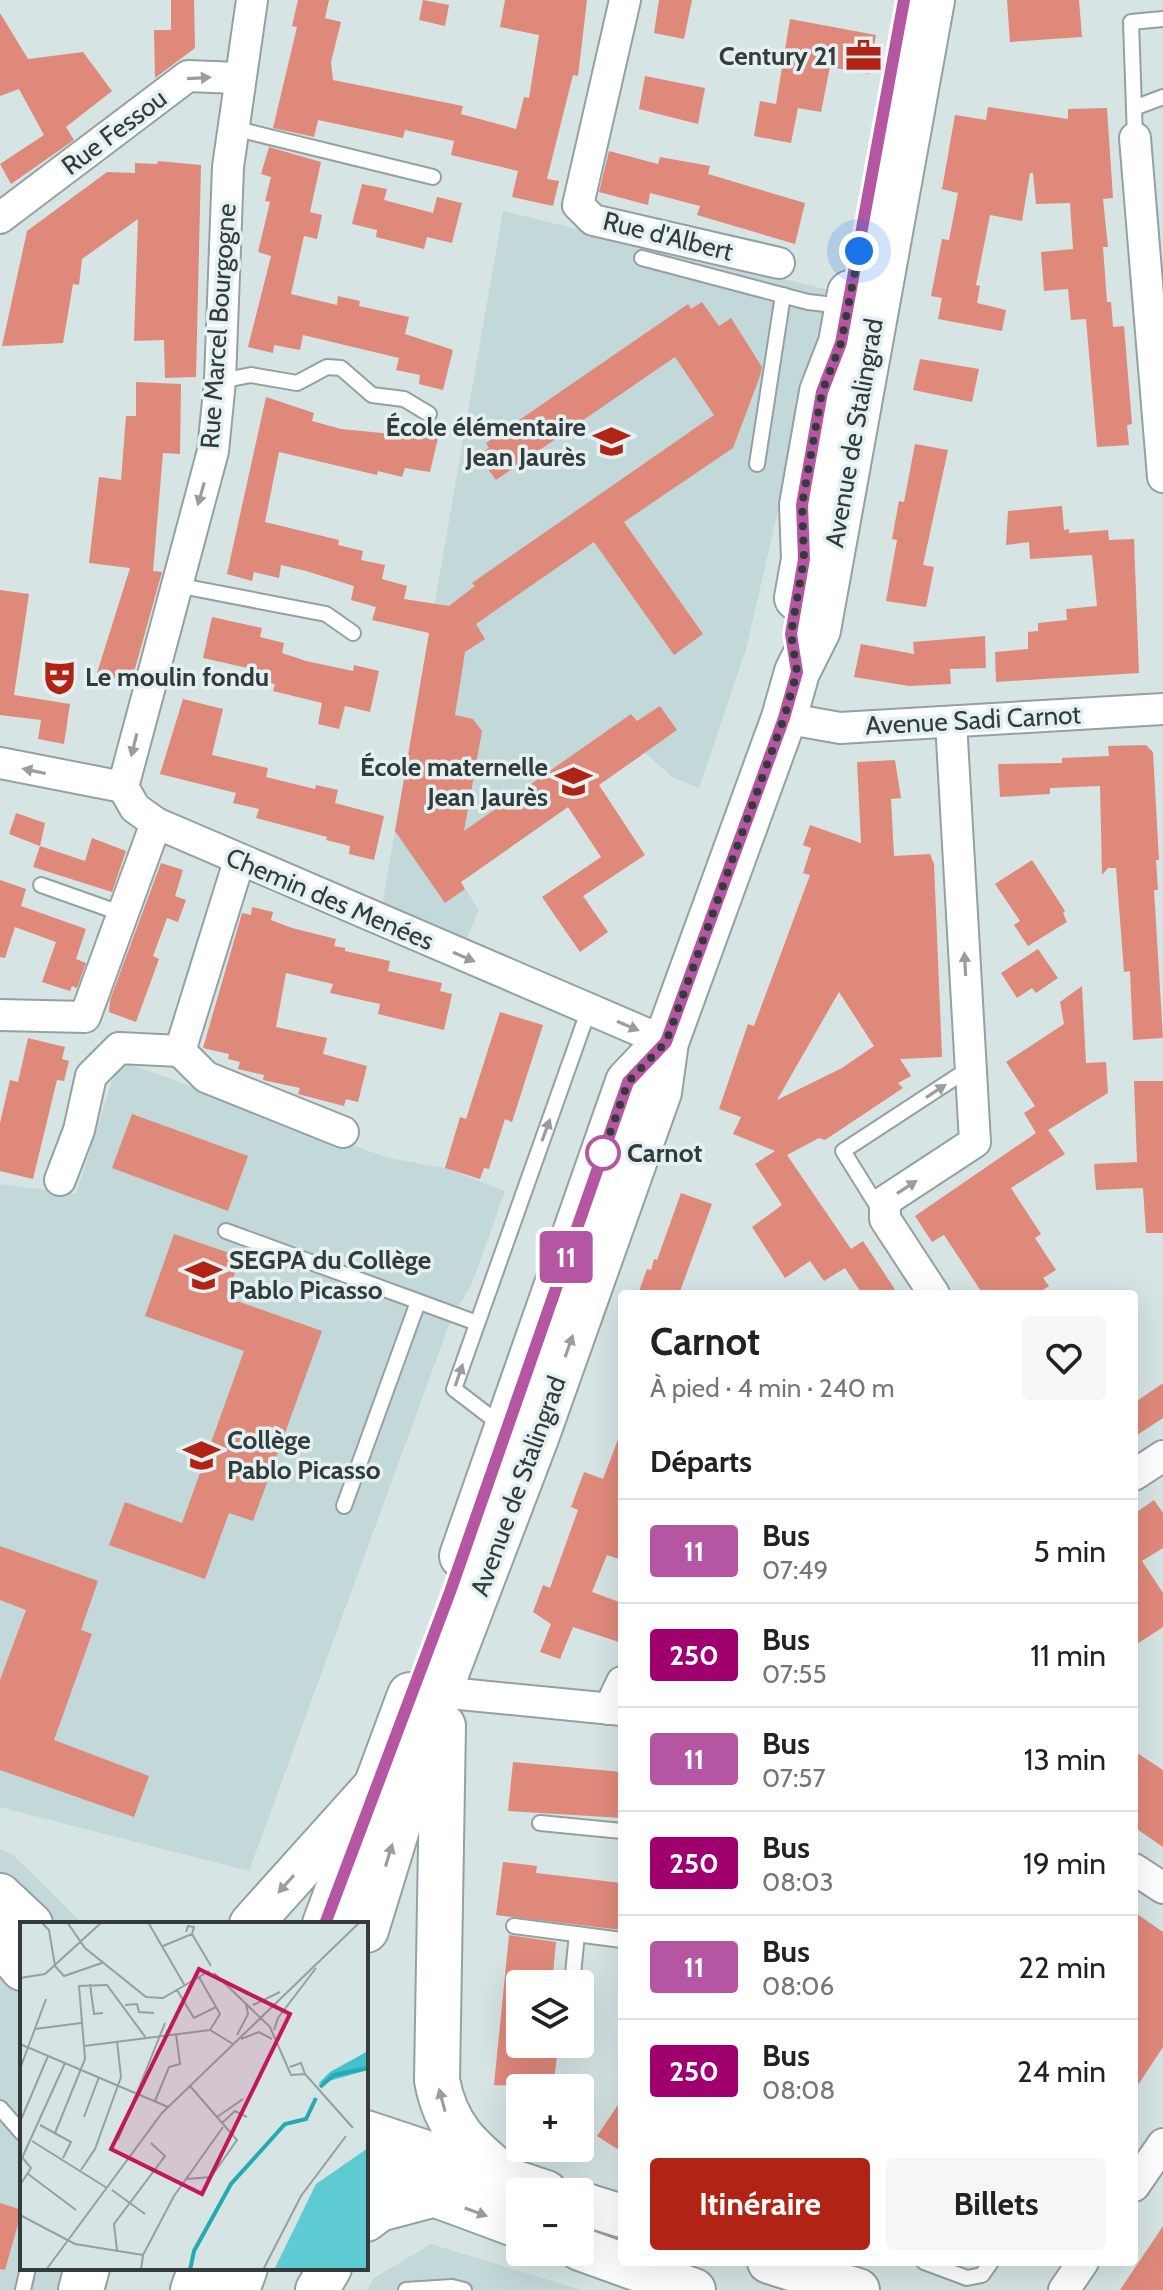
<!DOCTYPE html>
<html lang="fr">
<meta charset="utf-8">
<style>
:root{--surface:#fff;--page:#f6f6f6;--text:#222;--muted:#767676;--line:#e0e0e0;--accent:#b12314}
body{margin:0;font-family:Cabin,sans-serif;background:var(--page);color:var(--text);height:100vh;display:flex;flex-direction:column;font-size:30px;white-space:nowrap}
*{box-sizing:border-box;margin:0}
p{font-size:26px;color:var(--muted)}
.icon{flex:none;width:44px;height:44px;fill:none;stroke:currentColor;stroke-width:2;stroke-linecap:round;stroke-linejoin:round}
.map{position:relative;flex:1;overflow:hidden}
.panel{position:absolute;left:618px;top:1290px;width:520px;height:976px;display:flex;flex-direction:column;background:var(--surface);border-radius:8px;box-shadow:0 8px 32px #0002}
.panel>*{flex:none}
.badge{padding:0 16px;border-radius:6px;font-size:28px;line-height:52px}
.fabs{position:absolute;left:506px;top:1970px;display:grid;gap:16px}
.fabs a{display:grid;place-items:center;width:88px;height:88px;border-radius:8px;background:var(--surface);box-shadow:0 8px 32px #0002;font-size:40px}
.you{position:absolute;width:40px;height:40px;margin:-20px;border:6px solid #fff;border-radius:50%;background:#1a73e8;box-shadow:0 0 0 12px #1a73e833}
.map>.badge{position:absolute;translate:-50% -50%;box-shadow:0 0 0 4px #fff}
h2{padding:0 32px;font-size:30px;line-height:72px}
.round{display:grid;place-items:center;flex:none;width:84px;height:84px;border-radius:8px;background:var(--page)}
.overview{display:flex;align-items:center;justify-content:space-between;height:136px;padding:0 32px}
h1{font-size:38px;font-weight:800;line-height:60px}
.primary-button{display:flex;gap:16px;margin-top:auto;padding:16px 32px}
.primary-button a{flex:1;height:92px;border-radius:8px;background:var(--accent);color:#fff;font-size:32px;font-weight:800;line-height:92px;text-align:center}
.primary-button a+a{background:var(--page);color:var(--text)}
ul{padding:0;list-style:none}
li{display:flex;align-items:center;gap:24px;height:104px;padding:0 32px;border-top:2px solid var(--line)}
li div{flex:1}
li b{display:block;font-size:30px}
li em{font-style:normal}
li .badge{min-width:88px;font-weight:700;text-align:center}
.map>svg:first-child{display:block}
.built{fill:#c2d8d9}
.building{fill:#df897b;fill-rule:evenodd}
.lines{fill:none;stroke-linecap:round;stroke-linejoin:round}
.lane-casing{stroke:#94a1a2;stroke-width:18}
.street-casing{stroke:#94a1a2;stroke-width:34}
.secondary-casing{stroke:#94a1a2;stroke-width:46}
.primary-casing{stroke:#94a1a2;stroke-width:48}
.lane{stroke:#fff;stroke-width:14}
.street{stroke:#fff;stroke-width:30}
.secondary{stroke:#fff;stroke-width:42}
.primary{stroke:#fff;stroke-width:44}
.oneway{fill:#9a9c9d}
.line-casing{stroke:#fff;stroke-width:18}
.line{stroke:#b456a1;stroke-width:12}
.walk{stroke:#353a3b;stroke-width:8;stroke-dasharray:0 14.4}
.stop-dot{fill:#fff;stroke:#b456a1;stroke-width:4}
.labels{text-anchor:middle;stroke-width:7;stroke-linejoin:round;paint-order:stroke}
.poi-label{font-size:26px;font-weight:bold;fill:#353a3b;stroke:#e3f1f2;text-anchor:end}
.street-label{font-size:26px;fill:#353a3b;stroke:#e3f1f2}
.stop-label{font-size:26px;font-weight:bold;fill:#353a3b;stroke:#e3f1f2;text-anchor:start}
.inset-river{fill:none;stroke:#24abb2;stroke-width:4}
.inset-road{fill:none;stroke:#96a0a0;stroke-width:2}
.view{fill:#c2185b;fill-opacity:0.15;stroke:#c2185b;stroke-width:4}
.inset-edge{fill:none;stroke:#353a3b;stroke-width:4}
</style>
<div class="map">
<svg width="1163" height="2290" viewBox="0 0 1163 2290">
<rect width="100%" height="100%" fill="#d6e4e4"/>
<g class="built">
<path d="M503,211L829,290L746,649L699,788L672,777L645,753L461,882L479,910L466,940L382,906Z"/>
<path d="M124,1062L388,1158L445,1168L505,1191L471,1286L453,1314L249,1871L0,1807V1184L76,1194L112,1081Z"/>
<path d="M0,1849L13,1855L83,1924H22V2268H65L61,2290H0Z"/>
<path d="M431,2244L581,2290H367L374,2278Z"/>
</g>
<g class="building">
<path d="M171,0H194L195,48L155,78L154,30H171Z"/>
<path d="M298,0H329L325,18L341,22L331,62L333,80L463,106L461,114L516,129L524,97L529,98L539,35L500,27L505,0H587L578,76L573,75L547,179L559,181L553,206L512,197L518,171L451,155L454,141L405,130L403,138L318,120L314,137L273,128L297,27L292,26Z"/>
<path d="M423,0L449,5L445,26L419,20Z"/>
<path d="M659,0H692L684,39L654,33Z"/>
<path d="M1007,0H1079L1082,37L1010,42Z"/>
<path d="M0,13L28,59L83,52L112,91L66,127L74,140L11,184L0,164L44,135L19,89L0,96Z"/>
<path d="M790,19L876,35L869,74L830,67L821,112L798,108L791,143L754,136L760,101L776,104Z"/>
<path d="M645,76L705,88L698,124L639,109Z"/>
<path d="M988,107L1068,119V109L1107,108L1113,198L1103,199L1108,247H1103L1107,302H1111L1113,327L1124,326L1132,424L1127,425L1129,445L1097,447L1086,319L1071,320L1068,289L1044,291L1041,252L1073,249L1070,203L1036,204L1033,173H1030L1022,221L990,215L976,285L980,286L977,303L1006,310L1002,331L938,319L942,298L931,296L942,239L949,240L958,193L942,189L955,115L986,120Z"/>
<path d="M269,147L321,162L310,212L322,215L317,239L304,236L291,294L337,305L338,296L360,301L359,306L409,317L405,334L453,350L443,390L419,384L420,375L396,370L399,358L303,335L300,350L274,345L273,353L248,347L271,256L258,252L270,202L265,201L271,177L261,174Z"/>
<path d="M609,151L658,164L660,157L710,166L708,174L805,203L795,244L697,215L700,206L650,193L648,205L599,192Z"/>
<path d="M158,161L201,165L196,377L165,378L164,340L134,341L138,219L82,259L79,285L73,284L63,343L2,346L27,231L107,172L135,173V163L157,164Z"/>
<path d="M362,184L387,189L384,200L433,213L437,197L462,203L452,243L427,237L424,249L376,237L377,230L352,224Z"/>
<path d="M702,302L719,326L731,318L762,367L760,376L733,448L624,522L703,634L674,655L594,542L476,624L485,639L465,652L455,715L473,719L482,731L464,831L631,714L637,721L660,706L677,730L599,785L645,855L583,896L608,932L580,952L542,897L601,857L568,807L461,882L465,889L445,903L395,831L429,633L372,620L376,607L351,600L354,586L306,571L281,565L279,578L254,572L252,581L227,574L266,397L314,413L312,421L341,429L413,436L414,428L439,434L430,472L405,468L402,477L378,471L377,475L279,452L265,522L339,540L338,545L363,551L361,560L385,565L382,579L407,586L404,599L449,606L475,586L472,583L714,415L675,357L496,480L478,455L489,448L486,443L688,304L691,309Z"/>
<path d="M920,359L979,369L972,402L913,390Z"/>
<path d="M136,382L181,384L180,454L163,453L153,571L162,572L131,683L97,673L130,568L89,563L99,477L121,480L126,416H136Z"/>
<path d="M915,444L948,450L923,565L934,567L926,607L886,601L897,540L892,539L899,501L904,502Z"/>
<path d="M1062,506L1064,530L1069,529V533L1108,530L1109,540L1134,539L1139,673L996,682L995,652L1028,649V632L1038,631V623L1067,620L1066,609L1097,606L1092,555L1030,559L1029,542L1006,545L1008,511Z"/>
<path d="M0,590L29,594L14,695L70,704L64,744L38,739L41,720L0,715Z"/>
<path d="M212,617L262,628L260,637L284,643L282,653L306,661L353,671L354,665L379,671L370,712L345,706L339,729L318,724L322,703L273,691L275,684L250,678L252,669L203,658Z"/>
<path d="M985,636L986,668L950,669L951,684L909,686L854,677L861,644L914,654L913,642Z"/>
<path d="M183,699L223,709L212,755L268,768L266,777L315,789L316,785L338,790L335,803L384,816L374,860L349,854L350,846L326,840L327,837L256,818L259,809L233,803L236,793L160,774Z"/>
<path d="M1146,745L1153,752L1159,860H1156L1158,890H1154L1163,1038L1133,1040L1130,971L1124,972L1116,868H1108L1102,875L1100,786L1050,788V794L1000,797L998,764L1062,763V758L1109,756L1108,746Z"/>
<path d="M895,760L901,798L891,799L894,856L930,854L934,864L942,1057L900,1059L911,1076L898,1083L903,1088L825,1140L819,1138L787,1155L851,1249L863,1241L898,1294H862L845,1268L824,1281L810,1261L785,1278L752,1227L782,1205L755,1164L775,1151L733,1134L741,1117L719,1109L748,1024L754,1026L810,875L803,873L811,848L803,845L810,825L861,843L857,762ZM839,992L874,1046L842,1068L777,1100Z"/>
<path d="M16,813L45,823L40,846L9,834Z"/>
<path d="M92,838L126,851L112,892L33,867L40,846L85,861Z"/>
<path d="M1032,860L1065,911L1063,913L1067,922L1028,946L1014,925L1020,921L995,884Z"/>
<path d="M161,863L183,870L175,896L186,900L178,922L167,918L153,956L159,959L136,1022L109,1012L110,1000Z"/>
<path d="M0,880L26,889L21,906L86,929L76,959L86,963L77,988L72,986L70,991L42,982L56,942L15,927L5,958L0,957Z"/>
<path d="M252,907L273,912L271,920L292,928L336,939L334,946L345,948V951L390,961L388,971L442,983L440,991L452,994L444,1030L378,1014L380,1004L330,993L333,984L286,973L276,1027L327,1038L323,1054L367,1066L358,1102L346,1099L344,1106L298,1094L300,1088L263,1080L264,1075L238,1069L240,1062L228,1059L229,1054L203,1048L242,913L251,915Z"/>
<path d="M1038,949L1058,978L1036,993L1032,988L1017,998L1001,973Z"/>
<path d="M1082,986L1086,1063L1106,1062L1108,1093L1048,1130L1065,1154L1011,1188L1041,1234L1035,1238L1056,1270L1043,1278L1049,1286L1037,1294H983L944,1235L932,1242L915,1216L1036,1133L1024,1113L1035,1106L1006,1062L1064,1024L1060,1002Z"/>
<path d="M500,1012L543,1025L512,1122L505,1119L489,1169L484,1168L480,1179L445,1168L460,1117L466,1119Z"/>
<path d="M28,1038L65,1047L62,1059L69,1061L64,1081L57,1080L33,1179L0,1171V1123L10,1080L18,1082Z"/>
<path d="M1134,1081H1163V1233H1146L1143,1188L1096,1190L1094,1164L1137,1162Z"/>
<path d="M132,1114L248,1156L228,1211L112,1168Z"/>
<path d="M681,1193L712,1204L679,1294H638L647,1269L651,1270L654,1259L657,1260Z"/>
<path d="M174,1234L241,1257L226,1297L322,1331L253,1521L229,1513L205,1579L109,1545L125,1502L182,1523L244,1351L145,1316Z"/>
<path d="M1163,1383V1418L1134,1437V1403Z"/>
<path d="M620,1434L622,1560L607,1555L592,1592L622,1603V1643L573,1627L560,1659L540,1652L551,1624L533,1612L543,1585L550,1588L578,1510L571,1507L584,1472L603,1479Z"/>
<path d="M1154,1500L1163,1513V1548L1142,1561L1163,1593V1627L1134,1646V1514Z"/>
<path d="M0,1546L98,1581L81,1630L92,1634L54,1740L149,1776L134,1817L0,1770V1680L26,1610L0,1600Z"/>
<path d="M1134,1751L1163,1770V1847L1134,1827Z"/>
<path d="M513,1762L622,1772V1818L508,1811Z"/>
<path d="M503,1862L537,1866L536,1873L622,1883V1930L496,1915Z"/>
<path d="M1134,1912L1163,1932V2047L1134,2091Z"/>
<path d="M509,1935L556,1942L552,1984H520V2044H542L541,2055L557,2056L553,2088L494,2085Z"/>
<path d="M622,2099V2152L597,2136Z"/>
<path d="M0,2203L22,2210L5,2270L0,2269Z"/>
<path d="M1163,2226V2290H1120Z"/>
</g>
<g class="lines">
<defs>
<g id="lane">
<path d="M1134,108L1163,97"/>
<path d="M233,128L433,177"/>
<path d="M1135,138L1131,22L1163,19"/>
<path d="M642,258L808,302L843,306"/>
<path d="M220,381L251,375L297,383L327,367L341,368L372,395L404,399L429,414"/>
<path d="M757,464L783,295"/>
<path d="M176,585L326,614L353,633"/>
<path d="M41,885L123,914"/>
<path d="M881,1212L843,1151L970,1068"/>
<path d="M226,1231L477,1323"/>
<path d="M501,1425L454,1389L589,1009"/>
<path d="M344,1506L418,1302"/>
<path d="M540,1823L622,1831"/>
<path d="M514,1926L622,1940"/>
<path d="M572,1984L577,1934"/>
<path d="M0,2108L22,2133"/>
<path d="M924,2262L967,2278L982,2275L991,2262"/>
<path d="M23,2290L28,2268"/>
<path d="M406,2290L452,2287L464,2290"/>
</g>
<g id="street">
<path d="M625,0L578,205L593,220L779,263"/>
<path d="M1135,138L1163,477"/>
<path d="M0,218L188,76L238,78"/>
<path d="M784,718L840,728L1163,709"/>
<path d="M0,763L123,787"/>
<path d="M123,787L213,451L220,381L228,167L252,0"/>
<path d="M123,787L135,808L156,823L666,1042"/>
<path d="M0,1015L85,1017L156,823"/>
<path d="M180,1051L206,1077L343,1132"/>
<path d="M60,1180L79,1130L91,1076L119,1048L180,1051L239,861"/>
<path d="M934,1294L885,1219V1201L975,1142L951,722"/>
<path d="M1134,1475L1163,1456"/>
<path d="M439,1692L622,1710"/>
<path d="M609,1709L622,1682"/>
<path d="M1134,1869L1163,1888"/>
<path d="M1134,2186L1163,2144"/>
<path d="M1064,2290L1083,2262"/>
</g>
<g id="secondary">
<path d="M0,1895L31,1924"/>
<path d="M251,1924L375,1786"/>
<path d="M0,1942L22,1969"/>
<path d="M366,2132L546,2192"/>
<path d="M366,2170L520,2227"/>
<path d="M580,2203L622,2216"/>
<path d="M366,2220L379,2210L432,2196"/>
<path d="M580,2249L694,2290"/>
<path d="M769,2262L858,2290"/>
<path d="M317,2290L330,2268"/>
</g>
<g id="primary">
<path d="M797,598L804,559L802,505L822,392L841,343L850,293"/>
<path d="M462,1556L628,1082L666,1042"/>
<path d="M443,1726L437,2080C446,2130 471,2149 508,2180"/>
<path d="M325,1924L410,1695"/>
<path d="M366,1930L439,1692L536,1438L659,1092L666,1042L784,718L797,672L818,630L932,0"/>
<path d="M81,2290L87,2268"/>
<path d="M193,2290L201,2268"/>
<path d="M237,2290L245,2268"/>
</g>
</defs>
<use href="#lane" class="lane-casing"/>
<use href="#street" class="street-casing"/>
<use href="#secondary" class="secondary-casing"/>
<use href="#primary" class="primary-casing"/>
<use href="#lane" class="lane"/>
<use href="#street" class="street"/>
<use href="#secondary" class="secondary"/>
<use href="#primary" class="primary"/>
</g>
<defs><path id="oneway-solid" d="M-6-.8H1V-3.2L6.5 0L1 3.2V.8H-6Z" transform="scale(2)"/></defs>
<g class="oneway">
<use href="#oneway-solid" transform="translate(199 78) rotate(-3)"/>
<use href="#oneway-solid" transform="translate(201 494) rotate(106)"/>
<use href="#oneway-solid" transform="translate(134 745) rotate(104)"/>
<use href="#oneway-solid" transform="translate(34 771) rotate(-168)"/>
<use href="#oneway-solid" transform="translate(464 957) rotate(23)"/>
<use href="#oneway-solid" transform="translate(965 964) rotate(-93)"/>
<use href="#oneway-solid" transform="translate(628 1026) rotate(23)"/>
<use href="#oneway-solid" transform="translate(936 1091) rotate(-33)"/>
<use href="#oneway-solid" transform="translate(546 1130) rotate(-70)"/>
<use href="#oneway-solid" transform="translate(907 1187) rotate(-33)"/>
<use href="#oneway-solid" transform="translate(569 1346) rotate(-71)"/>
<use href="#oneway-solid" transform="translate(459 1375) rotate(-71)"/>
<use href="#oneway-solid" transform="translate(389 1855) rotate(-73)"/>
<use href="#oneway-solid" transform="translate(286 1884) rotate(132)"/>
<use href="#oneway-solid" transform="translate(442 2100) rotate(-105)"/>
<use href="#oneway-solid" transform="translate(476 2212) rotate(20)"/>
</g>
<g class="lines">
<defs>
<path id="line" d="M325,1924L450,1592L628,1082L666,1042L784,718L797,672L791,634L804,559L802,505L822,392L841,343L904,0"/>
</defs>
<use href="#line" class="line-casing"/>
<use href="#line" class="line"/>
<path class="walk" d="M603,1153L602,1156L628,1082L666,1042L784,718L797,672L791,634L804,559L802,505L822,392L841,343L859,251"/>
</g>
<defs>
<symbol id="office-bare" viewBox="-9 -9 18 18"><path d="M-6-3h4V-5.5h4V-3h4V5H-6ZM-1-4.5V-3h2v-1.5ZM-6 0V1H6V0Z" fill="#b12314" stroke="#e3f1f2" stroke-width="2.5" paint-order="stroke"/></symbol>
<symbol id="school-bare" viewBox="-9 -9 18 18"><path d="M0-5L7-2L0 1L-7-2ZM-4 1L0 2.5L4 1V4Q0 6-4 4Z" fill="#b12314" stroke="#e3f1f2" stroke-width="2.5" paint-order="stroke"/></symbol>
<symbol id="theatre-bare" viewBox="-9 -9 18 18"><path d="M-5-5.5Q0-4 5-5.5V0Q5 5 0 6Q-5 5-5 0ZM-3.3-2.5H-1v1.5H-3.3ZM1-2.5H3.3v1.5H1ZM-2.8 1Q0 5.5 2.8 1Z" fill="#b12314" stroke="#e3f1f2" stroke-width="2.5" paint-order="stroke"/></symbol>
</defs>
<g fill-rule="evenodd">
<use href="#office-bare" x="838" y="30" width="51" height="51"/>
<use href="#school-bare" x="586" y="416" width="51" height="51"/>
<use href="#theatre-bare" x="34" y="652" width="51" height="51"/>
<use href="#school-bare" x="548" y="756" width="51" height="51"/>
<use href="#school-bare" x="178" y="1250" width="51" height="51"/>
<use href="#school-bare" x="176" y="1430" width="51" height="51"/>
</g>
<circle class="stop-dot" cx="603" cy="1153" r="16"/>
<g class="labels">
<g class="poi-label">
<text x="837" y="65">Century 21</text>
<text x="586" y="436">École élémentaire<tspan x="586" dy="30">Jean Jaurès</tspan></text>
<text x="85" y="686" text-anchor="start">Le moulin fondu</text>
<text x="548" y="776">École maternelle<tspan x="548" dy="30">Jean Jaurès</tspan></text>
<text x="229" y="1269" text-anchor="start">SEGPA du Collège<tspan x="229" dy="30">Pablo Picasso</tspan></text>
<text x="227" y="1449" text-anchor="start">Collège<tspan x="227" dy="30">Pablo Picasso</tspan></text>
</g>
<g class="street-label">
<text transform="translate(114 132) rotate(-37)" y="9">Rue Fessou</text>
<text transform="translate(668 236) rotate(14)" y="9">Rue d'Albert</text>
<text transform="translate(218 326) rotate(-86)" y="9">Rue Marcel Bourgogne</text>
<text transform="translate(854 433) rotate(-80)" y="9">Avenue de Stalingrad</text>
<text transform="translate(973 720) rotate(-3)" y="9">Avenue Sadi Carnot</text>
<text transform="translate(330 899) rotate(23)" y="9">Chemin des Menées</text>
<text transform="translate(518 1486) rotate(-70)" y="9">Avenue de Stalingrad</text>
</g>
<g class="stop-label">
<text x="627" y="1162">Carnot</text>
</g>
</g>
<g transform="translate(20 1922)">
<rect width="348" height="348" fill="#d6e4e4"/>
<path d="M348,226V348H254L296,262Z" fill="#5ecbd2"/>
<path d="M348,129V148L298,162L310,150Z" fill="#43c0c8"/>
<path class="inset-river" d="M300,165L314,153L348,146M170,348L174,329L211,262L265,202L286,197L296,176"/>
<path class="inset-road" d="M21,0L29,8L35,44L44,54L82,41M47,0L65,26L126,75L143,76L189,49M128,0L165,64M172,12L191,44M143,24L172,12L174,5L168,4L166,10M194,51L250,105L271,153L285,152L281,141L270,145M179,55L200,92L190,108M0,56L25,52L82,0M70,62L74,92L83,91M157,68L174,96L196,85M105,83L117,82L119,90L134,91M233,83L260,70M15,107L61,101M190,108L213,122M254,108L258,96L296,46M217,113L228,92L226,82M221,117L239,110L252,117M0,122L148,185M64,124L190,108M0,147L26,77M285,152L333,206M135,179L149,145L160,142L156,112M64,195L79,155M197,195L223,177M0,200L28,134M202,201L215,189L227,195M20,203L51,220L43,236M35,211L65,137L59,64L87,63L126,116M98,218L145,101M12,219L87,266M2,236L45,141M61,248L75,227L101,155L97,119M8,252L56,288M167,257L191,255L217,218L170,164M0,263L11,246L1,234M92,268L125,292M0,293L55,322L123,333M97,328L94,302L145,234L131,221M26,348L142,191L340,0M121,348L123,333L154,274L203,205M243,348L281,274L326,214"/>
<path class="view" d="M179,47L270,92L182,272L91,227Z"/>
<rect width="348" height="348" class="inset-edge"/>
</g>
</svg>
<div class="fabs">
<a><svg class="icon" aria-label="layers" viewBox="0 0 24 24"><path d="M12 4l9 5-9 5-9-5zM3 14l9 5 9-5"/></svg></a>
<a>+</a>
<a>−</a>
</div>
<div class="you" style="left:859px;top:251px"></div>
<b class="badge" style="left:566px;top:1257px;background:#b456a1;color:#fff">11</b>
<section class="panel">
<div class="overview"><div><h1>Carnot</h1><p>À pied · 4 min · 240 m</p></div><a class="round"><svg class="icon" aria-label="heart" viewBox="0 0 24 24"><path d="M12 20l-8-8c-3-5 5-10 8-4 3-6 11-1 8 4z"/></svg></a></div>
<h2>Départs</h2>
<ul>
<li><span class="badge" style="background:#b456a1;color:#fff">11</span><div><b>Bus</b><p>07:49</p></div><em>5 min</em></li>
<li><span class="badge" style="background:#a0006e;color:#fff">250</span><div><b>Bus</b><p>07:55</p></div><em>11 min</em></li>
<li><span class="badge" style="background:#b456a1;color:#fff">11</span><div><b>Bus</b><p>07:57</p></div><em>13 min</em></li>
<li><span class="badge" style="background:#a0006e;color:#fff">250</span><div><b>Bus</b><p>08:03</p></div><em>19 min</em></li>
<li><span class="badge" style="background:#b456a1;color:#fff">11</span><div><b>Bus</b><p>08:06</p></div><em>22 min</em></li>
<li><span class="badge" style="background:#a0006e;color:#fff">250</span><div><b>Bus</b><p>08:08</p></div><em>24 min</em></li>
</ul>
<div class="primary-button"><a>Itinéraire</a><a>Billets</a></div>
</section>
</div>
